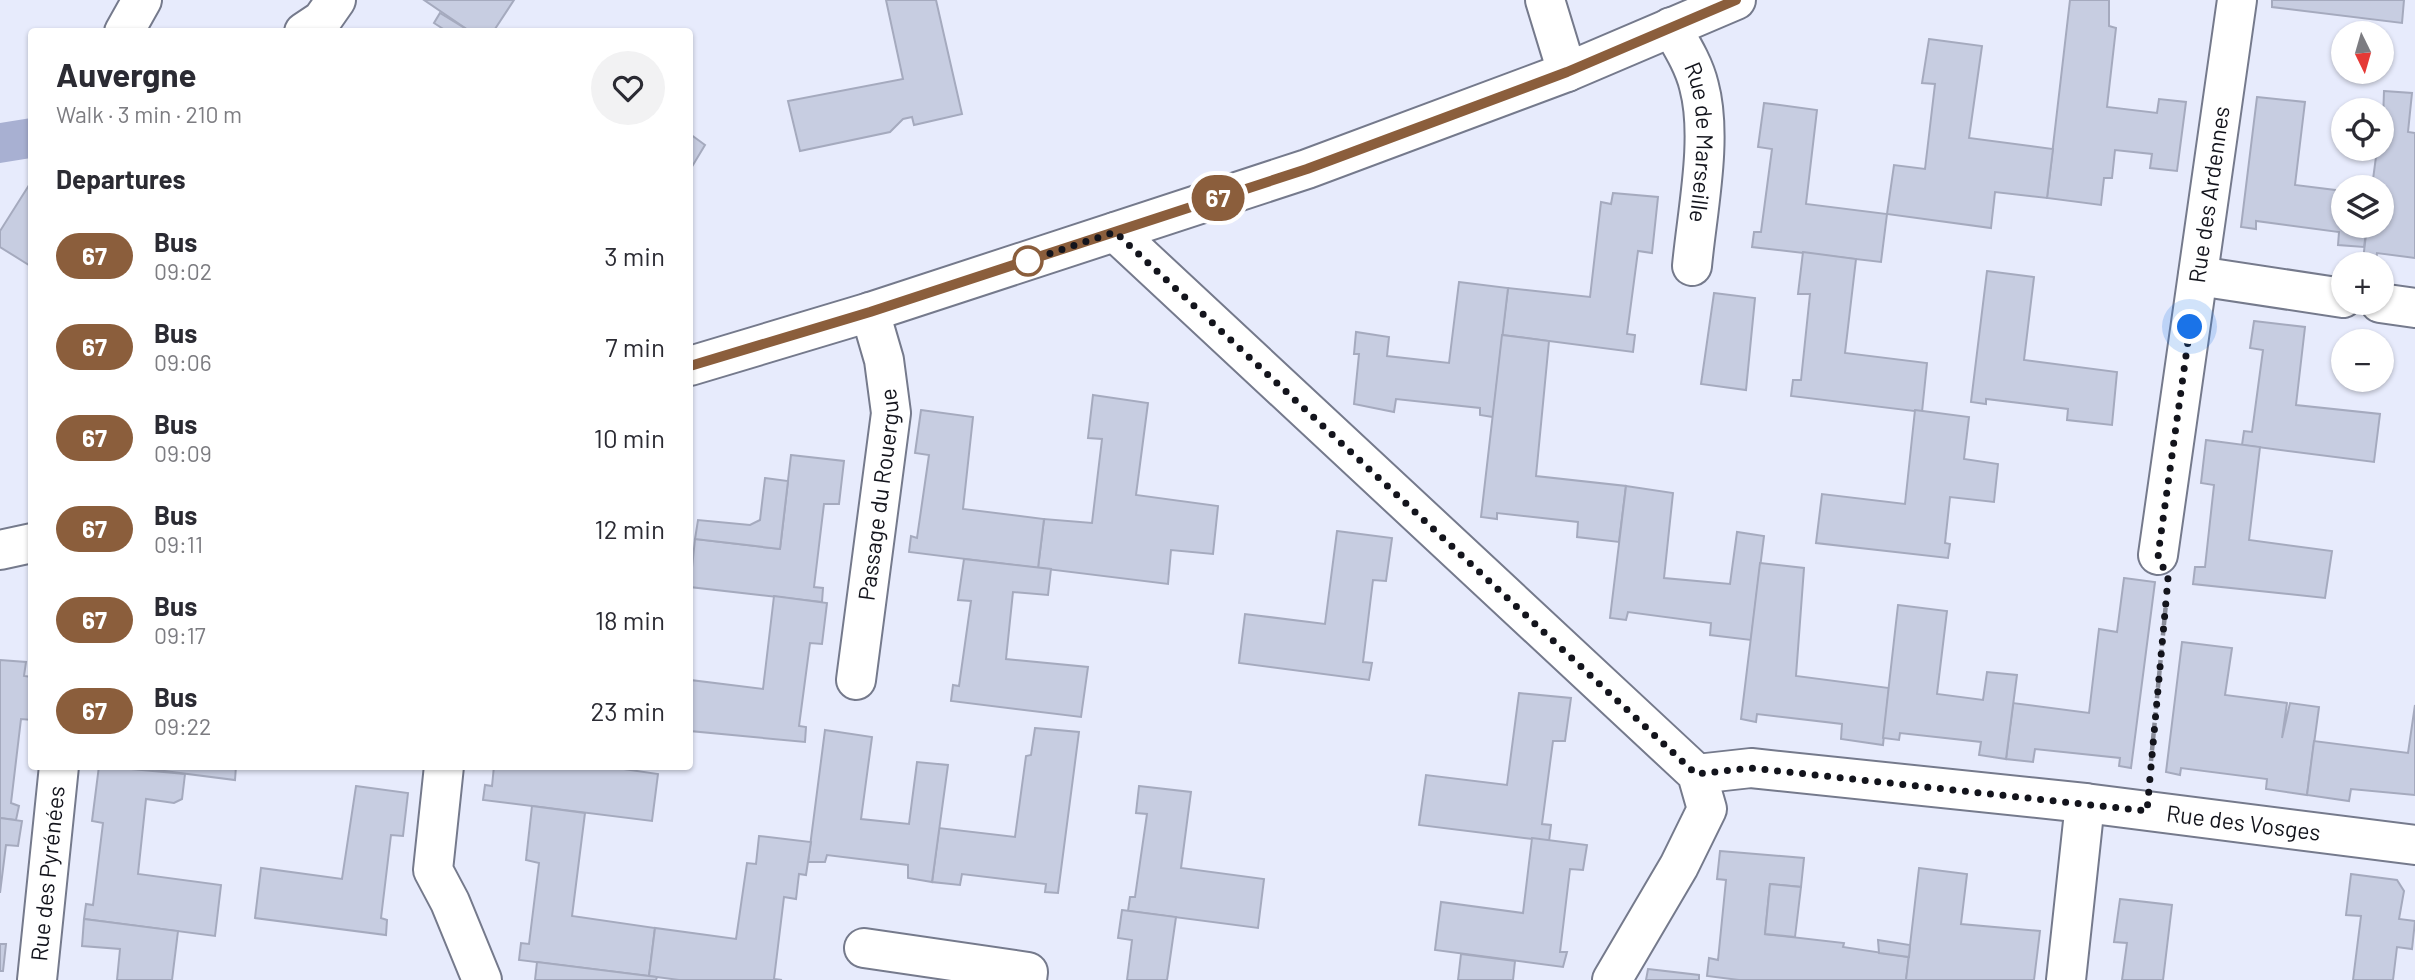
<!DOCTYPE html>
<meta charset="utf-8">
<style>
:root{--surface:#fff;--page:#f2f2f3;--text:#2b2b33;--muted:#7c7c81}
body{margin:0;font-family:Barlow,sans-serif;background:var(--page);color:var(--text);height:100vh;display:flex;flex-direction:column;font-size:26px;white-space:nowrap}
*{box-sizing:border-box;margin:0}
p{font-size:23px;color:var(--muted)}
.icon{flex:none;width:38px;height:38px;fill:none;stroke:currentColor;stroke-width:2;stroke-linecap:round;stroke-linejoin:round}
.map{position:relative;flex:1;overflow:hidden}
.drawer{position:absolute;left:28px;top:28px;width:665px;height:742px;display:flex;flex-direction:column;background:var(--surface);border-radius:7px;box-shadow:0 2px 5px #0004}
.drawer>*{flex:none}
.badge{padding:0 14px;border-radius:23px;font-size:24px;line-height:46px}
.needle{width:46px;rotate:175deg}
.tools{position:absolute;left:2331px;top:21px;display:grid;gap:14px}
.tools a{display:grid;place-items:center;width:63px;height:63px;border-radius:50%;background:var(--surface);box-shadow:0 2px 5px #0004;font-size:35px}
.you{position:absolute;width:35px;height:35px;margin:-18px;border:5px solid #fff;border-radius:50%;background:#1a73e8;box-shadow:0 0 0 10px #1a73e833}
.map>.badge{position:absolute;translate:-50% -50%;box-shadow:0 0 0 4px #fff}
h2{padding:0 28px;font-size:26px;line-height:63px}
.round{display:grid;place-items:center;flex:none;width:74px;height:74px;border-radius:37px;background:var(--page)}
.overview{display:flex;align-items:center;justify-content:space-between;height:119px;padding:0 28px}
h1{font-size:33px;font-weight:700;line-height:52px}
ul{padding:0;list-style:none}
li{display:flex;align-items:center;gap:21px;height:91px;padding:0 28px}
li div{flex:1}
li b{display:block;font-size:26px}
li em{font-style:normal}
li .badge{min-width:77px;font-weight:700;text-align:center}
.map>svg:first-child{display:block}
.water{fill:#a8b0d2}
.building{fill:#c7cde1;stroke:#a5aabe;stroke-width:2}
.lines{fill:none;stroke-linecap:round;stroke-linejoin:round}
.minor-casing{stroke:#757a8c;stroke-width:42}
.path{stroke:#8a8d9a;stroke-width:4.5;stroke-dasharray:7 3.5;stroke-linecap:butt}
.minor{stroke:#fff;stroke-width:38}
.line-casing{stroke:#fff;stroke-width:16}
.line{stroke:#8b5e3c;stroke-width:10}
.walk{stroke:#13141c;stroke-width:7;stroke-dasharray:0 12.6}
.stop-dot{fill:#fff;stroke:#8b5e3c;stroke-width:3.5}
.labels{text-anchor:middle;stroke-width:5;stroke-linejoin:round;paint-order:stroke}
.street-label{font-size:23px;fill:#13141c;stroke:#e7ebfc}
</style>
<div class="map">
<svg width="2415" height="980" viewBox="0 0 2415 980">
<rect width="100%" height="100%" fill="#e7ebfc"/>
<path class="water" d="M31,118V158L0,163V123Z"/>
<g class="building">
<path d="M424,0H514L493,32H471Z"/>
<path d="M886,0H936L962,114L914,125L912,117L903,119L890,132L800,151L788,101L903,79Z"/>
<path d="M2070,0H2109V26L2116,28L2107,107L2157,113L2159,99L2186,102L2177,171L2150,168L2152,154L2115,150L2112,178H2104L2101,205L2047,198Z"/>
<path d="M2272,0H2404L2402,23L2272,7Z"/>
<path d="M440,13L471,32H448L434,23Z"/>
<path d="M1929,39L1982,46L1969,138L2053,149L2047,198L1995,192L1991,228L1887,214L1894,165L1925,169L1935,84L1922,83Z"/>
<path d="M2384,91L2412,93L2408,132L2415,133V258L2377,253L2376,262L2363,260L2367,226H2382V187H2372L2377,149H2382Z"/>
<path d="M2257,97L2305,102L2295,185L2343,191V226H2367L2364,247L2338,245L2339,232L2256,221V229L2241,227Z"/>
<path d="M1764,103L1817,110L1806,204L1887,214L1881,262L1752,247L1754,232H1761L1772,149L1758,147Z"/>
<path d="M690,134L705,145L690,170Z"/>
<path d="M31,182H32V267L0,247V231Z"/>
<path d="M1613,193L1658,197L1652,253L1638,251L1627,334L1635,335L1633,352L1502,335L1508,288L1590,297L1601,202L1611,204Z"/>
<path d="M1803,252L1856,259L1845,353L1927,363L1922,412L1791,396L1793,380H1801L1810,294H1798Z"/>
<path d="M1987,271L2034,277L2024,360L2117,372L2112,425L2067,420L2068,409L1986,399V404L1971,402Z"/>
<path d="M1459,282L1508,288L1493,417L1480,415V408L1396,399L1394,412L1354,404L1359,354H1354L1356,332L1389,337L1387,356L1449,363Z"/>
<path d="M1714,293L1755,298L1746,390L1701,384Z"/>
<path d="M2254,321L2305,327L2296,405L2380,414L2374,462L2242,445L2244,431L2252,432L2263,350L2250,348Z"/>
<path d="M1502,335L1549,341L1536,476L1626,486L1619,542L1577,537L1578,522L1497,513V519L1481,517Z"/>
<path d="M1093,395L1148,403L1136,495L1218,506L1213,554L1171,550L1168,584L1038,568L1044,519L1092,523L1102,439L1088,438Z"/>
<path d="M921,410L973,417L963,509L1044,519L1038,568L909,552L911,536L917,538L929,455L915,453Z"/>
<path d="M1915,410L1969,417L1964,459L1998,464L1994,502L1950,497L1945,543L1950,544L1948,558L1816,543L1822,494L1905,504Z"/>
<path d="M2206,440L2260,447L2249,540L2332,551L2325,598L2193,584L2195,567H2205L2214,485L2201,483Z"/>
<path d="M791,455L844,461L839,504H824L814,587L823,588L822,602L690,587L695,539L780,549Z"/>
<path d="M765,478L788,481L780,549L695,539L698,520L750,525L760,520Z"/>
<path d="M1626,486L1673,493L1664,578L1730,584L1737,532L1764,536L1751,640L1710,635L1711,623L1628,612L1626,620L1610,618Z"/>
<path d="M1337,531L1392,538L1386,581L1373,580L1363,662L1372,663L1369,680L1239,663L1245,614L1325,624Z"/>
<path d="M964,559L1051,569L1048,595L1013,592L1006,659L1088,667L1081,717L951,701L953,685L959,686L971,601L958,600Z"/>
<path d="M1760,563L1804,568L1796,676L1889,688L1883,745L1841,739L1842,724L1757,714L1756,722L1741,719Z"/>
<path d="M2124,578L2155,582L2131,768L2119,766L2120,758L2035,749L2033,762L2006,759L2013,703L2089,713L2099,629L2117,632Z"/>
<path d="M774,596L827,603L822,644L810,643L799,726L806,727L805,742L690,731V680L763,689Z"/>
<path d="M1898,605L1947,611L1937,694L1983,700L1987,672L2017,675L2006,759L1979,755L1981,742L1900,733L1899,740L1883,738Z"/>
<path d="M2182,642L2232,648L2225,695L2287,703L2282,738L2290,703L2319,707L2307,795L2266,789L2267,779L2181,768L2180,775L2166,772Z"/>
<path d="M0,660L26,662L24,676L32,677V720L21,719L11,803L19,806L16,820L0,818Z"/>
<path d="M1519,693L1571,698L1565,741H1553L1542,824L1551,825L1549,841L1419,825L1426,775L1507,785Z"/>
<path d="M2415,705V795L2351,789L2349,801L2307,795L2314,741L2408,753Z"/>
<path d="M1035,728L1079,732L1058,893L1045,892L1046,884L962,874L960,885L932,882L939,828L1015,837L1026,756L1031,755Z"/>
<path d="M825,730L872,737L861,819L909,824L917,762L948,765L932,882L908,878V865L827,855L825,862H808Z"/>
<path d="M99,766L185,774L182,799L174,803L146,799L138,874L221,885L215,936L84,919L86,904L93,905L103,823L92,821Z"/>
<path d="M125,766H236L235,780Z"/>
<path d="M494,766H603L658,774L652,821L483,800L485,785L492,786Z"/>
<path d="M356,786L408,793L403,836L391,835L381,918L387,920L386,935L255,918L261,868L342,879Z"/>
<path d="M1139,786L1191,792L1181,868L1264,879L1258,928L1128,911L1130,897H1135L1147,814L1136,813Z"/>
<path d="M532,806L585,813L572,916L655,928L649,976L519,960L521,943L529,944L539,863L526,860Z"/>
<path d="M0,818L22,821L18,846L6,845L0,893Z"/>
<path d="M759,836L811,842L806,875L799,874L796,899L784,897L774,979L782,980H679L649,976L655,928L736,939L747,863L756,864Z"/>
<path d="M1532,838L1587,845L1583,870L1570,869L1560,952H1567L1563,967L1435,950L1441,902L1523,913Z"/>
<path d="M1720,851L1804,858L1801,887L1770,884L1765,934L1844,943L1843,947L1909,957L1906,980H1739L1707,976L1709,958L1718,960L1726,880L1717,879Z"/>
<path d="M1919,868L1967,874L1961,924L2040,931L2034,980H1906Z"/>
<path d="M2351,874L2397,880L2404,891L2399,919L2415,921L2412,949L2397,947L2393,980H2353L2361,916L2346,915Z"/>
<path d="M1770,884L1801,887L1795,937L1765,934Z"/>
<path d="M2120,899L2172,905L2163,980H2122L2127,943L2114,942Z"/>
<path d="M1122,910L1176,917L1167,980H1127L1132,940L1118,938Z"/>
<path d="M84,919L178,931L172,980H117L120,949L82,946Z"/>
<path d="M1878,940L1910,945L1909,957L1879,953Z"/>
<path d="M0,944H6L3,971H0Z"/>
<path d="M1461,954L1515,961L1513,980H1458Z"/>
<path d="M537,962L657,977L656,980H535Z"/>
<path d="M1648,969L1699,975V980H1646Z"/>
</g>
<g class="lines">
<defs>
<g id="minor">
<path d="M1545,0L1567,72"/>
<path id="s1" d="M1671,27C1682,46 1694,65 1699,86C1713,138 1697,212 1692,266"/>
<path d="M124,32L142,0"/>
<path d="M304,32L322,20L336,0"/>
<path d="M1115,232L1697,774L1707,809L1679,866L1612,980"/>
<path d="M2198,276L2343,298"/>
<path d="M2380,303L2415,308"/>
<path d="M690,366L870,312L1307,169L1567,72L1736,0"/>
<path d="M0,550L32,543"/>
<path id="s2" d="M2158,555L2237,0"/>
<path id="s3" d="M856,680L891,413L884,360L870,312"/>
<path d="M444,766L433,870L450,902L482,980"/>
<path id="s4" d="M1697,774L1751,768L2085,803L2415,845"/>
<path d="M864,948L1028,972L1027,980"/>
<path id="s5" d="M37,980L59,766"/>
<path d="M2066,980L2085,803"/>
</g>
</defs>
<use href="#minor" class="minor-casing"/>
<path class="path" d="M2151,761L2166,603"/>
<use href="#minor" class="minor"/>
</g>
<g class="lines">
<defs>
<path id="line" d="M690,366L870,312L1307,169L1567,72L1736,0"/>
</defs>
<use href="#line" class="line-casing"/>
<use href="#line" class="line"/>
<path class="walk" d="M1028,261L1021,263L1115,232L1696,774L1751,768L2147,811L2168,579L2158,555L2190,327"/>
</g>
<circle class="stop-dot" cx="1028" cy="261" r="14"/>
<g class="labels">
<g class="street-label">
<text dy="8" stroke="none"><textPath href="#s1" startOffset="122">Rue de Marseille</textPath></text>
<text dy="8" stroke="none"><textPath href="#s2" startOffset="364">Rue des Ardennes</textPath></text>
<text dy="8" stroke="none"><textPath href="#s3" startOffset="187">Passage du Rouergue</textPath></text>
<text dy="8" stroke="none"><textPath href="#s4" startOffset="550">Rue des Vosges</textPath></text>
<text dy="8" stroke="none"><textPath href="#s5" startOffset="107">Rue des Pyrénées</textPath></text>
</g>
</g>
</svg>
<div class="tools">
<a><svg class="needle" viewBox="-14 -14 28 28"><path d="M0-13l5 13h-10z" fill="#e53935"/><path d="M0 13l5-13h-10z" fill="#7c7c81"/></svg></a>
<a><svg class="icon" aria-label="locate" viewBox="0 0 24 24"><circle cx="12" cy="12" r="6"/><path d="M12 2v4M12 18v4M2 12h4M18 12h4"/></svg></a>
<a><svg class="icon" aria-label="layers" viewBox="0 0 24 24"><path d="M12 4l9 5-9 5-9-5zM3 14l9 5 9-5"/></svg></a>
<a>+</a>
<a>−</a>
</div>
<div class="you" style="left:2190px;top:327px"></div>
<b class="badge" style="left:1218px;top:198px;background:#8b5e3c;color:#fff">67</b>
<section class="drawer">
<div class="overview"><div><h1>Auvergne</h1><p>Walk · 3 min · 210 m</p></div><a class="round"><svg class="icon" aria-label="heart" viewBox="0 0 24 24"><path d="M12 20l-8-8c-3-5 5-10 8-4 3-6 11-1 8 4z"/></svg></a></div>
<h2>Departures</h2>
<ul>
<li><span class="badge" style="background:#8b5e3c;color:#fff">67</span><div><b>Bus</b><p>09:02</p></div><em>3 min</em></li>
<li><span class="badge" style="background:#8b5e3c;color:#fff">67</span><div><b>Bus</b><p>09:06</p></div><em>7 min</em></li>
<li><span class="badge" style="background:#8b5e3c;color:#fff">67</span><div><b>Bus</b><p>09:09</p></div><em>10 min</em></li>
<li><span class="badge" style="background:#8b5e3c;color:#fff">67</span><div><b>Bus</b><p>09:11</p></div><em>12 min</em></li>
<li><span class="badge" style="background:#8b5e3c;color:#fff">67</span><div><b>Bus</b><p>09:17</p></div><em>18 min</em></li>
<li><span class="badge" style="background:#8b5e3c;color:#fff">67</span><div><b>Bus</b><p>09:22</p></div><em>23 min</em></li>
</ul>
</section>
</div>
